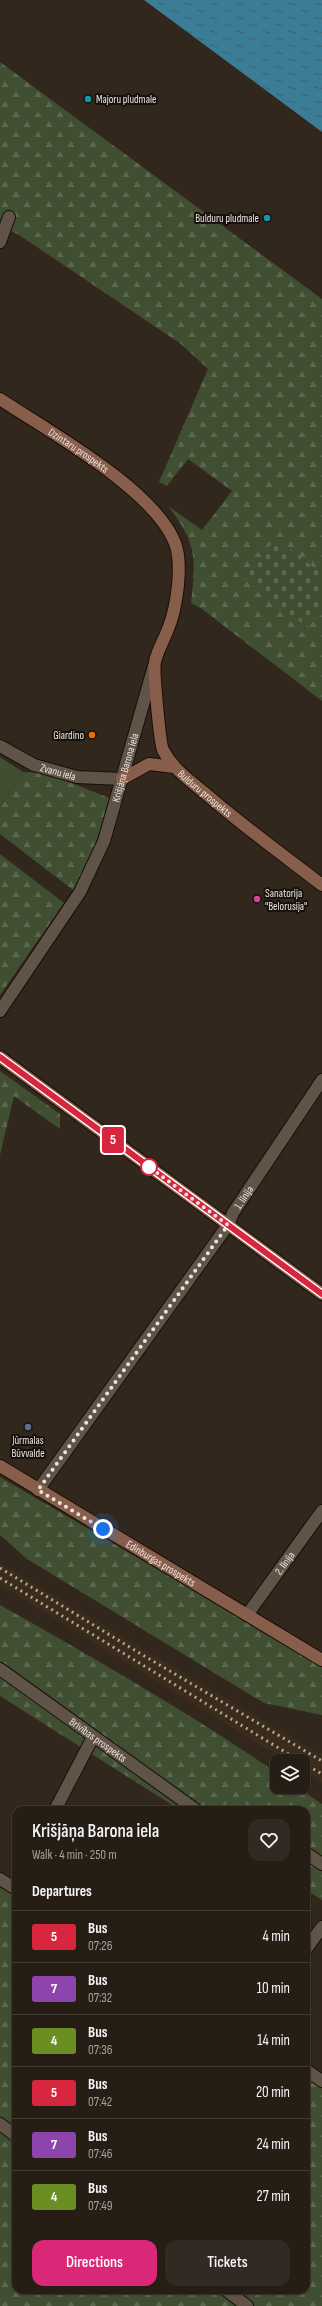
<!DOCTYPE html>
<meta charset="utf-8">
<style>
:root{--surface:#261d15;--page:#322a22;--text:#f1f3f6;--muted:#a4a2a0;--line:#423b34;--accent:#db2777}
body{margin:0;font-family:"Sofia Sans Condensed",sans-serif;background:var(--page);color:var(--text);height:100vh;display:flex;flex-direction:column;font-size:15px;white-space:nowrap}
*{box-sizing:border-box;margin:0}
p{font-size:13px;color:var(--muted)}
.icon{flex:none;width:22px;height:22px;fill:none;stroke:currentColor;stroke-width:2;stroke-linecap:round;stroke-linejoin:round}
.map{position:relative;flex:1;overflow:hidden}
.drawer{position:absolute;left:12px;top:1806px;width:298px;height:488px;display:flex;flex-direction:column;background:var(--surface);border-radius:12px;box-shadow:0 1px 3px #0004,0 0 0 1px var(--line)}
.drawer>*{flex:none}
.badge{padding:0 8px;border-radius:3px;font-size:14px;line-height:26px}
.tools{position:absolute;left:270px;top:1754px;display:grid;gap:8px}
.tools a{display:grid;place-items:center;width:40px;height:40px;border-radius:8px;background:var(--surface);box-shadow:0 1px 3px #0004,0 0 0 1px var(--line);font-size:20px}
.you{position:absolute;width:20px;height:20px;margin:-10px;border:3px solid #fff;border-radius:50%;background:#1a73e8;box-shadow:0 0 0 6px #1a73e833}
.map>.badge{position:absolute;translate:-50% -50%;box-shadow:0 0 0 2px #fff}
h2{padding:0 20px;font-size:15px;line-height:36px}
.round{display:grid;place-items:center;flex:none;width:42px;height:42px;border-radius:12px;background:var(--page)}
.head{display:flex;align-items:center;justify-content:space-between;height:68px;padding:0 20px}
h1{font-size:19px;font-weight:600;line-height:30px}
.primary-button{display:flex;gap:8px;margin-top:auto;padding:8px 20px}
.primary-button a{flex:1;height:46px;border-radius:12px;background:var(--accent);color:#fff;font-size:16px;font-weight:600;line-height:46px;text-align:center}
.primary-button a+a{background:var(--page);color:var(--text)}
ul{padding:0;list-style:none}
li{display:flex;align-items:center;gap:12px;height:52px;padding:0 20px;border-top:1px solid var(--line)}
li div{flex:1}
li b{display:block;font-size:15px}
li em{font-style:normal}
li .badge{min-width:44px;font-weight:700;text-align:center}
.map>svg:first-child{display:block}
.built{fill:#3b2b1b}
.green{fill:#404e32}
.forest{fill:url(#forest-firs)}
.cemetery{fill:url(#cemetery-stones)}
.water{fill:url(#water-ripples)}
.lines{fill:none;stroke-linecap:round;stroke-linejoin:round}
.street-casing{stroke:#1a0f06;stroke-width:14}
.secondary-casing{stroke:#1a0f06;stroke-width:14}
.street{stroke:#605347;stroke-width:12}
.secondary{stroke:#875d4c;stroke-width:12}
.rail{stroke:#afa69d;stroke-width:3;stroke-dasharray:2 4;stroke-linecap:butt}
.line-casing{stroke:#fff;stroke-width:9}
.line{stroke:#d7263d;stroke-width:6}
.walk{stroke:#ebe3dc;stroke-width:4;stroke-dasharray:0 7.2}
.culture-dot{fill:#0f9aa8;stroke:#16110c;stroke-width:1.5}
.food-dot{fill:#e8710a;stroke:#16110c;stroke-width:1.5}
.hotel-dot{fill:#d1479c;stroke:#16110c;stroke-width:1.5}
.stop-dot{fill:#fff;stroke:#d7263d;stroke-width:2}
.service-dot{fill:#5c6f8a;stroke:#16110c;stroke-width:1.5}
.labels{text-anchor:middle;stroke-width:4;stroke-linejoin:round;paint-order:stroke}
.poi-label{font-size:11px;fill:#ebe3dc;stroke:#16110c;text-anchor:start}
.street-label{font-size:11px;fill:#ebe3dc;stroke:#16110c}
</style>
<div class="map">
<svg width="322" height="2306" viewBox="0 0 322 2306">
<defs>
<pattern id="forest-firs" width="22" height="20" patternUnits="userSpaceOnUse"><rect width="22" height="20" fill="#404e32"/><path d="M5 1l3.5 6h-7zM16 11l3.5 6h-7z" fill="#5c674f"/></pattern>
<pattern id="cemetery-stones" width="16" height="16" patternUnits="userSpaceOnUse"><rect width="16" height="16" fill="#404e32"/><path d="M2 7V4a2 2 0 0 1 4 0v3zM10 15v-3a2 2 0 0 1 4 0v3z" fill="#5c674f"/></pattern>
<pattern id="water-ripples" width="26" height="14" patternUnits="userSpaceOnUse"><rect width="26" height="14" fill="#3b7c97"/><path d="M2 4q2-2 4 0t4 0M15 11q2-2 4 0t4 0" fill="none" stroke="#406371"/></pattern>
</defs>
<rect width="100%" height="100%" fill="#32271c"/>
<path class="built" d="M0,1563L322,1755V1783L303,1771V1761H286L0,1585Z"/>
<path class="green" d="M0,757L23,772L0,807Z"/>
<g class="forest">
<path d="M0,62L322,299V701L202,609L191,603C196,558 197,543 168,506L202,530L232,491L188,459L167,486L159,482L208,369L181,344L19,235L0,225Z"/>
<path d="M23,772L46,773L112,799L89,861L73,890L0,834V807Z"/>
<path d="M0,854L64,903L0,995Z"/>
<path d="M0,1071L60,1114V1129L14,1096L0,1155Z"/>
<path d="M0,1477L322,1666V1715L264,1703L27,1559L0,1535Z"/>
<path d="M0,1605C94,1658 188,1712 277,1773V1787H297L322,1804V1900L306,1890V1810H180L0,1696Z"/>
<path d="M0,1879L16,1889V2290H306V2070L322,2081V2306H0Z"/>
</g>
<path class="cemetery" d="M276,538L322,574V610L308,628L244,579Z"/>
<path class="water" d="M144,0H322V132Z"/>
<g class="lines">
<defs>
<g id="street">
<path d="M0,242L9,217"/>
<path id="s1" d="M0,746L34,765L77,777L122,779"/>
<path id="s2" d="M0,1011L80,892L104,841L154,666"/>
<path id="s3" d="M38,1490L228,1225L233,1213L322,1080"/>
<path id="s4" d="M247,1615L322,1511"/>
<path id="s5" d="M0,1669L196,1810"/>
<path d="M55,1810L93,1737"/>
<path d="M306,1853L322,1864"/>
<path d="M0,1879L16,1889"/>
<path d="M306,1949L322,1927"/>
<path d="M306,2070L322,2081"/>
<path d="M0,2124L16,2136"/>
<path d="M226,2290L247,2306"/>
</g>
<g id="secondary">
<path id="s6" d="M0,399C48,431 154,489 175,543C183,564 177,608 168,629C164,640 157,651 155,662C153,670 160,744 163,750C173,769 190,781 206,794C243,826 283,855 322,885"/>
<path d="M122,779L149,764L174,767"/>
<path d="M0,1057L322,1294"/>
<path id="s7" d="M0,1466L322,1660"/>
</g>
</defs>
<use href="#street" class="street-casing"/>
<use href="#secondary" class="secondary-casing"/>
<use href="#street" class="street"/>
<use href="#secondary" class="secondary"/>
<g class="rail">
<path d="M0,1568L141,1654L322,1761"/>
<path d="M0,1578L300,1761"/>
<path d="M303,1763L322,1774"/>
</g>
</g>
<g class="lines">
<defs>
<path id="line" d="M0,1057L322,1294"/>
</defs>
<use href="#line" class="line-casing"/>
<use href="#line" class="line"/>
<path class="walk" d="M103,1529L38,1490L228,1225L149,1167"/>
</g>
<g class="culture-dot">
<circle cx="88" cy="99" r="4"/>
<circle cx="267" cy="218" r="4"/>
</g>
<circle class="food-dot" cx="92" cy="735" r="4"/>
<circle class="hotel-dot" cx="257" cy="899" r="4"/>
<circle class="stop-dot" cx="149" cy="1167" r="8"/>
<circle class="service-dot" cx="28" cy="1427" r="4"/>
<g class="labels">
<g class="poi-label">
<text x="96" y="103">Majoru pludmale</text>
<text x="259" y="222" text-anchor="end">Bulduru pludmale</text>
<text x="84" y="739" text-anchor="end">Giardino</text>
<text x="265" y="897">Sanatorija<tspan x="265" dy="13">"Belorusija"</tspan></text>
<text x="28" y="1444" text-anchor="middle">Jūrmalas<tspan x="28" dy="13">Būvvalde</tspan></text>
</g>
<g class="street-label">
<text dy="4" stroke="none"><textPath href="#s6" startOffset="94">Dzintaru prospekts</textPath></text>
<text dy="4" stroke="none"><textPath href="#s2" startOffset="276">Krišjāņa Barona iela</textPath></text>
<text dy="4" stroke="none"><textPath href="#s1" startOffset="64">Zvanu iela</textPath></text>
<text dy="4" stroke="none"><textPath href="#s6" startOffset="502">Bulduru prospekts</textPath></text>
<text dy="4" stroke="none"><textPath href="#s3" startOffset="358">1. līnija</textPath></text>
<text dy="4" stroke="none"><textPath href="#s7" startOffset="188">Edinburgas prospekts</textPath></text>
<text dy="4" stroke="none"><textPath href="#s4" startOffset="64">2. līnija</textPath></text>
<text dy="4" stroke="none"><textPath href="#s5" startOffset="121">Brīvības prospekts</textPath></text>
</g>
</g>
</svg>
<div class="tools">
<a><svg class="icon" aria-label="layers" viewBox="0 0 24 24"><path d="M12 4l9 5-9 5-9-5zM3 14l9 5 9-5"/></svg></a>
</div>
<div class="you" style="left:103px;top:1529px"></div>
<b class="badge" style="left:113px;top:1140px;background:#d7263d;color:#fff">5</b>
<section class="drawer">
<div class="head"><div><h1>Krišjāņa Barona iela</h1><p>Walk · 4 min · 250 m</p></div><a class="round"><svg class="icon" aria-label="heart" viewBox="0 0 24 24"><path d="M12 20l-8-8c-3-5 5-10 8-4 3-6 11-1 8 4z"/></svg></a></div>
<h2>Departures</h2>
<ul>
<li><span class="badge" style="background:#d7263d;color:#fff">5</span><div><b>Bus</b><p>07:26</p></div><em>4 min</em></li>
<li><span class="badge" style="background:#8e44ad;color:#fff">7</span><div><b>Bus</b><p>07:32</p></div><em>10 min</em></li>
<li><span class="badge" style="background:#6b8e23;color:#fff">4</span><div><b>Bus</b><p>07:36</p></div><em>14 min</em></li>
<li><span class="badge" style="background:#d7263d;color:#fff">5</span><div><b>Bus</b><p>07:42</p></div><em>20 min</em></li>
<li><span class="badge" style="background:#8e44ad;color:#fff">7</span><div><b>Bus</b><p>07:46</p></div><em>24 min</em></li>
<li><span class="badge" style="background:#6b8e23;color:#fff">4</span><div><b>Bus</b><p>07:49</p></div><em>27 min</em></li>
</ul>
<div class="primary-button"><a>Directions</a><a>Tickets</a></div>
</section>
</div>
